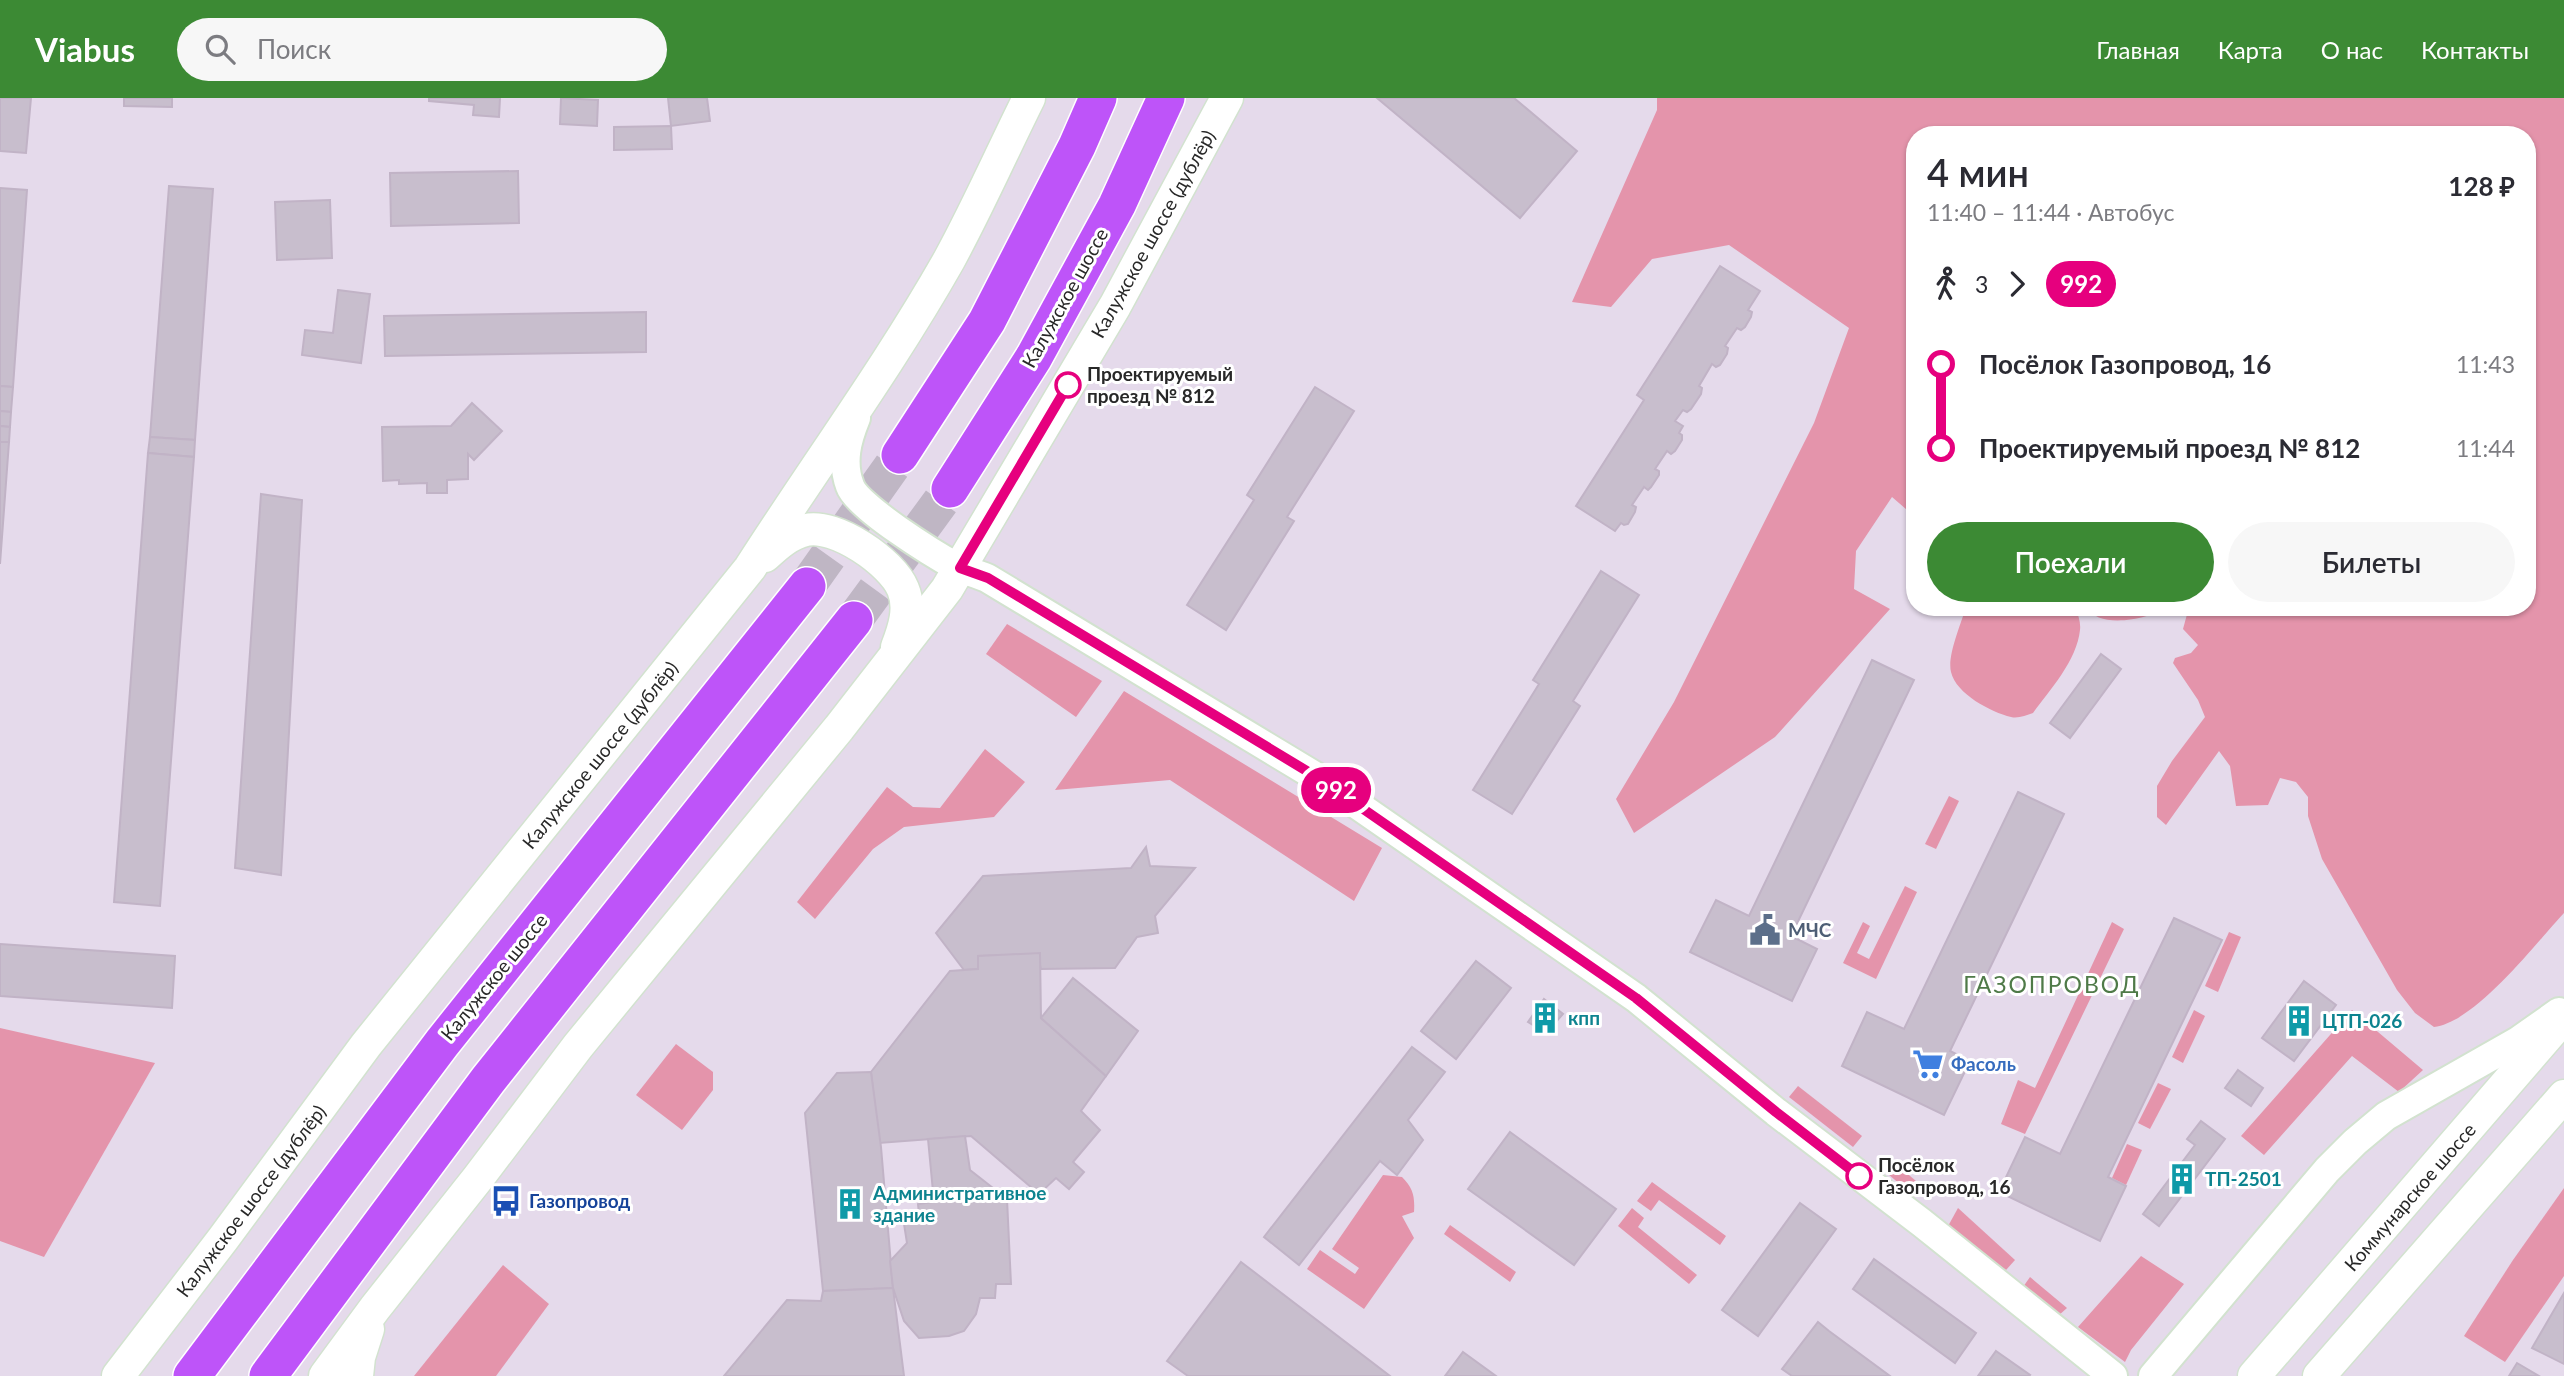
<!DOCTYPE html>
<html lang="ru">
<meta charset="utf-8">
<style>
:root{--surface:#fff;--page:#f7f7f7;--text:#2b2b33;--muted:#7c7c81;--accent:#3c8a34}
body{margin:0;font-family:Lato,sans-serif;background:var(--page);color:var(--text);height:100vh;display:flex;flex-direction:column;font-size:26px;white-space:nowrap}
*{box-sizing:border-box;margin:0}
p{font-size:23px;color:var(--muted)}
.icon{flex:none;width:38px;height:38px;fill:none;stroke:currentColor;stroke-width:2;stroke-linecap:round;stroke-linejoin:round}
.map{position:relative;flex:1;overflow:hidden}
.drawer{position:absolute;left:1906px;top:28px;width:630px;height:490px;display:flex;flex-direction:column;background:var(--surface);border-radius:28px;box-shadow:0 2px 5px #0004}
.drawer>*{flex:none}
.badge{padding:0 14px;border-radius:23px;font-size:24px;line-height:46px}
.map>.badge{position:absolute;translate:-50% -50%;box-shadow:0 0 0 4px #fff}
.legs{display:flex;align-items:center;gap:10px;height:77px;padding:0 21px;font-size:23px}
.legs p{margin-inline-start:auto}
.head{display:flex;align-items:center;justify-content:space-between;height:119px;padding:0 21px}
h1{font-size:38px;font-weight:600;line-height:52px}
.action{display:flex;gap:14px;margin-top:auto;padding:14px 21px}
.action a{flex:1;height:80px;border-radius:42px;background:var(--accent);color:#fff;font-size:28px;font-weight:600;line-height:80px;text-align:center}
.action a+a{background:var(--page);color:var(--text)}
ul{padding:0 21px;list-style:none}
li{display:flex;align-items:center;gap:24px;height:84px;font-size:26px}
li i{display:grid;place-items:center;width:10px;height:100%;margin:0 9px;background:currentColor}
li i::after{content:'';width:18px;height:18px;margin:-9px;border:5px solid;border-radius:50%;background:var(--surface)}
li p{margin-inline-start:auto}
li:first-child i{background:linear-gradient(#0000 50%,currentColor 0)}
li:last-child i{background:linear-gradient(currentColor 50%,#0000 0)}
header{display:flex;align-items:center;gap:42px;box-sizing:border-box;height:98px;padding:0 35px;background:var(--accent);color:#fff}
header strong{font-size:33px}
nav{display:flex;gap:38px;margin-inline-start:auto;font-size:24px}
.search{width:490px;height:63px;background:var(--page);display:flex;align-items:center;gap:18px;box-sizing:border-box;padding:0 24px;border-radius:38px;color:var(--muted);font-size:26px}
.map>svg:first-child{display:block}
.green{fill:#e494ab}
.building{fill:#c8becd;stroke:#c1b3c6;stroke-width:2}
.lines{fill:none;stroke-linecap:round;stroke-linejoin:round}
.trunk-tunnel{stroke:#bfb6c4;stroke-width:37;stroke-dasharray:37 18;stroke-linecap:butt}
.tertiary-casing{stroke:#d2e2cf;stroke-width:32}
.secondary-casing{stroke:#d2e2cf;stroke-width:35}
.trunk-casing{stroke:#fff;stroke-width:40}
.tertiary{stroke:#fff;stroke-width:28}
.secondary{stroke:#fff;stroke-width:32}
.trunk{stroke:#be54f9;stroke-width:37}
.line-1-casing{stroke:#fff;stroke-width:16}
.line-1{stroke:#e6007e;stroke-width:10}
.stop-1-dot{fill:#fff;stroke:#e6007e;stroke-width:3.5}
.labels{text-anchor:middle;stroke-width:6;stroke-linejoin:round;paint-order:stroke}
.street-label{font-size:19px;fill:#282828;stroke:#fff}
.stop-label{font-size:19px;font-weight:bold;fill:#282828;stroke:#fff;text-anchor:start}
.service-label{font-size:19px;font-weight:bold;fill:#4e5e75;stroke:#fff;text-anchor:start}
.culture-label{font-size:19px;font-weight:bold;fill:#0d838f;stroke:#fff;text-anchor:start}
.shop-label{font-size:19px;font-weight:bold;fill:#366cbe;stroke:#fff;text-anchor:start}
.transit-label{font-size:19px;font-weight:bold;fill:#164399;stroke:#fff;text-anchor:start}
.quarter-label{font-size:23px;letter-spacing:2px;fill:#4f7a48;stroke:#fff}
</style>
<header>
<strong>Viabus</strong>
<div class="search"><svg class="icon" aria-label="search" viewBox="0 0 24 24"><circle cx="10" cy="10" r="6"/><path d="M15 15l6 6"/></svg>Поиск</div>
<nav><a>Главная</a><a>Карта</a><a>О нас</a><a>Контакты</a></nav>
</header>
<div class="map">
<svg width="2564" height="1278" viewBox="0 0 2564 1278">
<rect width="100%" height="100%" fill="#e5daeb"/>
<g class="green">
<path d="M1657,0H2564V815C2535,846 2476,924 2434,929L2415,915L2397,892L2322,761L2308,718V699L2296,684L2280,680L2268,707L2236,708L2230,668L2219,653L2166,727L2157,719V688L2172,663L2205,619L2198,602L2173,565L2175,560L2191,555L2198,547L2183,531L2189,509H2527V37H1914V418L1892,399L1856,453L1854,491L1890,511L1775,639L1634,735L1616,701L1674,604L1814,325L1849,230L1729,147L1652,161L1611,209L1572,204L1657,12Z"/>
<path d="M1966,509L2076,510C2078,517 2081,525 2080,532C2077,562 2050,592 2033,615C2026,617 2018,621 2011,619C1991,614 1956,596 1951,574C1947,558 1961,526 1966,509Z"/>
<path d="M2088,509H2166C2152,521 2096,532 2088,509Z"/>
<path d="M1007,526L1102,583L1076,619L986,556Z"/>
<path d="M1124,593L1382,750L1354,803L1170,682L1055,692Z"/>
<path d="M985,651L1025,684L994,719L904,729L873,751L815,821L797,804L887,689L913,709L940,710Z"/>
<path d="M1949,698L1959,703L1936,751L1925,746Z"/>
<path d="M1905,788L1917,794L1876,881L1843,865L1863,824L1870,828L1857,855L1869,861Z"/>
<path d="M2112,824L2124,831L2025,1036L2001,1026L2018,982L2035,990Z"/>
<path d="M2229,834L2241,839L2218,894L2205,888Z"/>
<path d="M2194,912L2205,918L2183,965L2172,959Z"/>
<path d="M2352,912L2423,972L2399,994L2352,958L2264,1057L2241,1038Z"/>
<path d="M0,930L155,965L44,1159L0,1143Z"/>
<path d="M676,946L713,974V992L682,1032L636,997Z"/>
<path d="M2158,985L2171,991L2150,1031L2138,1025Z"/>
<path d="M1798,988L1862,1038L1853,1049L1789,999Z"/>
<path d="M2127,1046L2142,1052L2126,1087L2112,1080Z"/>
<path d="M1896,1066L1923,1089L1915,1099L1888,1076Z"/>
<path d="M1383,1077L1402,1079C1413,1090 1415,1098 1414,1114L1402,1118L1414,1140L1364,1211L1307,1171L1320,1152L1355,1176L1359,1170L1332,1151Z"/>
<path d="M1652,1084L1726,1138L1720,1147L1659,1102L1651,1113L1637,1103Z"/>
<path d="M2564,1090V1178L2505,1264L2464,1238L2513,1162Z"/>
<path d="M1632,1110L1644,1120L1638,1129L1697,1177L1689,1186L1618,1128Z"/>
<path d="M1958,1110L2015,1162L2006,1172L1947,1130Z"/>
<path d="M1450,1127L1516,1174L1510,1184L1444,1136Z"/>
<path d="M2141,1158L2184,1186L2131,1252L2125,1264L2078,1229Z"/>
<path d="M503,1167L549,1206L496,1278H414Z"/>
<path d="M2030,1179L2067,1210L2058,1218L2023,1189Z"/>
</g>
<g class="building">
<path d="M0,0H31L26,55L0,53Z"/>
<path d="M124,0H172V9L124,8Z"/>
<path d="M429,0H500L499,19L473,17L474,7L429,3Z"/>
<path d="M561,0L598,2L597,28L560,26Z"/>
<path d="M668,0H707L710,23L671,28Z"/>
<path d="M1377,0H1514L1577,53L1520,120Z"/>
<path d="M671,28L672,51L614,52V29Z"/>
<path d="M518,73L519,125L391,128L390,75Z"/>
<path d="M169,88L213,91L195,342L150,339Z"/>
<path d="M0,90L27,92L13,289L0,288Z"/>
<path d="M330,102L332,160L277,162L275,104Z"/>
<path d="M1720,168L1760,193L1748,212L1752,214L1751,219L1745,229L1741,232L1737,230L1725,248L1728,250L1727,256L1720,267L1716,269L1712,266L1699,288L1702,290L1701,296L1691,311L1687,314L1683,312L1675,323L1683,328L1679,335L1682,337V342L1675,353L1671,356L1667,353L1655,371L1659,373V377L1651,389L1648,392L1644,389L1632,407L1636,409L1635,414L1628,426L1624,427L1621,425L1615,433L1576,408L1644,302L1637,297Z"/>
<path d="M338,192L370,196L361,265L302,257L305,232L333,235Z"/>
<path d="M646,214V254L385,258L384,218Z"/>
<path d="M0,288L13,289L11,314L0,313Z"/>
<path d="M1315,289L1354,313L1287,419L1294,423L1226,532L1187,507L1254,402L1247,397Z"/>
<path d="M472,305L502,333L474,362L468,356V381L447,382V395H427V385L399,386V382L383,383L382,329L451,328Z"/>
<path d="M0,313L11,314L10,329L0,328Z"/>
<path d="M0,328L10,329L9,344H0Z"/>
<path d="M150,339L195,342L194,359L148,355Z"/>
<path d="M0,344H9L0,466Z"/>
<path d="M148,355L194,359L160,808L114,804Z"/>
<path d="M261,396L302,402L281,777L235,770Z"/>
<path d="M1601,473L1639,497L1573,603L1580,608L1512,716L1473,692L1539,586L1533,582Z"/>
<path d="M2101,556L2121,571L2070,640L2050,625Z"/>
<path d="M1872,562L1914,582L1791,838L1817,851L1792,903L1690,854L1716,802L1749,818Z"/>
<path d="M2018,694L2064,716L1950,953L1970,963L1944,1017L1842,968L1867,914L1904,931Z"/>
<path d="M1146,749L1150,768L1195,770L1155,818L1158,835L1137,839L1115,870L1041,871L1037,856L978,858V871L964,872L936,835L983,778L1131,770Z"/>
<path d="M2174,820L2222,842L2108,1079L2126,1088L2100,1143L1999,1094L2025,1039L2060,1056Z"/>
<path d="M0,846L175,858L172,910L0,898Z"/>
<path d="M1040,855L1041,920L1106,978L1081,1013L1100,1032L1073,1064L1084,1074L1069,1091L1056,1080L1039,1096L971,1038L879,1045L871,974L950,873L978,871V858Z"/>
<path d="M1476,863L1511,890L1456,961L1421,933Z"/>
<path d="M1073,880L1138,933L1106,978L1041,920Z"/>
<path d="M2304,883L2336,907L2294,963L2262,940Z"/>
<path d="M1544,901L1563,916L1546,935L1528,924Z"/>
<path d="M1412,949L1445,974L1408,1022L1423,1042L1397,1077L1380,1063L1299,1167L1264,1139Z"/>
<path d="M2238,972L2263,990L2251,1008L2225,990Z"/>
<path d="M871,974L881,1049L893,1190L823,1193L805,1015L837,975Z"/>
<path d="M2201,1023L2225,1041L2159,1128L2143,1116L2195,1047L2187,1041Z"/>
<path d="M1510,1034L1616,1111L1574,1167L1468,1091Z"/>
<path d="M965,1038L970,1072L1007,1101L1011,1186H996L995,1200H980L976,1216L964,1233L949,1238L919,1240L904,1223L893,1190L890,1163L907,1145L904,1126L920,1125L918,1106L934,1104L928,1041Z"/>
<path d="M1800,1105L1836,1131L1758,1238L1722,1212Z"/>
<path d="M1874,1161L1976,1235L1955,1265L1853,1191Z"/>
<path d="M1241,1164L1390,1278H1188L1167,1263Z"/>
<path d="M893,1190L904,1278H724L787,1202L821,1203L823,1193Z"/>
<path d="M2564,1195V1266L2532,1250Z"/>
<path d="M1818,1224L1829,1233L1890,1278H1792L1782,1271Z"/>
<path d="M1996,1253L2030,1277L2029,1278H1978Z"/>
<path d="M1463,1254L1496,1278H1445Z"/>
<path d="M2517,1265L2539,1278H2509Z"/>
</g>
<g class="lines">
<g class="trunk-tunnel">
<path d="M807,488L900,357"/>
<path d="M854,522L950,391"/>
</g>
<defs>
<g id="tertiary">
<path d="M856,320C847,342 841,364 850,388C857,409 935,457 957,469C967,473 977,476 987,480L1320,681L1636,900L1776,1014L1922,1125L2113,1278"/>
<path d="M2153,1278L2327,1072L2355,1044L2386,1018L2518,943L2559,914"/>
</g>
<g id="secondary">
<path d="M765,458C777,447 789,436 806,432C835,425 892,464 903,491C911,510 904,531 897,549"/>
<path d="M118,1278L223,1141L366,947L750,470C816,367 889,268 949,162C978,109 1002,54 1029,0"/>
<path d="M325,1278L375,1210L478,1080L578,948L839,630L947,491L1115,208L1227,0"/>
<path d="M357,1278L359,1259L368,1231"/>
<path d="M2254,1278L2564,919"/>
<path d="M2319,1278L2564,998"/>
</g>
<g id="trunk">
<path d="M900,357L987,223L1077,48L1098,0"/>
<path d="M950,391L1034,259L1117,107L1166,0"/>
<path d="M192,1278L442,945L807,488"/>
<path d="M268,1278L488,982L854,522"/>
</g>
</defs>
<use href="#tertiary" class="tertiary-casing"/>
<use href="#secondary" class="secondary-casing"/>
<use href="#trunk" class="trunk-casing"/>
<use href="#tertiary" class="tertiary"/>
<use href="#secondary" class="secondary"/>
<use href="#trunk" class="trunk"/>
</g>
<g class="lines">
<defs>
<path id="line-1" d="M1068,287L960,470L988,480L1320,681L1636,900L1776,1014L1859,1078"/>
</defs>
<use href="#line-1" class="line-1-casing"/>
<use href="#line-1" class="line-1"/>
</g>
<defs>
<symbol id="civic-bare" viewBox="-9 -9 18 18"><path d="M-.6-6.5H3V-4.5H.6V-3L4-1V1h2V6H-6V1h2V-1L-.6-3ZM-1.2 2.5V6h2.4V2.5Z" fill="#5c6f8a" stroke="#fff" stroke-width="2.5" paint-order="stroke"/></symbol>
<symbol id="building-bare" viewBox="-9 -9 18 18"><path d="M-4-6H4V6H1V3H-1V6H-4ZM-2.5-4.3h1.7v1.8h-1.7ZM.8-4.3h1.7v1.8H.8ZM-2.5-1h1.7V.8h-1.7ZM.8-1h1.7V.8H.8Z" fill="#0f9aa8" stroke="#fff" stroke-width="2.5" paint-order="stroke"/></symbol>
<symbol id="supermarket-bare" viewBox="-9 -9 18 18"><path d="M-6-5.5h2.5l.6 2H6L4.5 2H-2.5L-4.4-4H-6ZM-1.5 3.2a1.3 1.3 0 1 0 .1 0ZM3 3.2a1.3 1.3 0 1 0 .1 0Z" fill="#3f7fe0" stroke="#fff" stroke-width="2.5" paint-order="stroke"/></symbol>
<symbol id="bus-bare" viewBox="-9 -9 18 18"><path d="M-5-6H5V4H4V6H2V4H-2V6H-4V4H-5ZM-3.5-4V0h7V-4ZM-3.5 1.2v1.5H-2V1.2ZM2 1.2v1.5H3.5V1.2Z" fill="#1a4fb4" stroke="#fff" stroke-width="2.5" paint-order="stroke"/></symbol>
</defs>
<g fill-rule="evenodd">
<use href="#civic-bare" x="1743" y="810" width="44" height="44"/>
<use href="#building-bare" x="1523" y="898" width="44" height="44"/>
<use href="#building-bare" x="2277" y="901" width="44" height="44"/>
<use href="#supermarket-bare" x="1906" y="944" width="44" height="44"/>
<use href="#building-bare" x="2160" y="1059" width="44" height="44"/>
<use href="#bus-bare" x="484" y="1081" width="44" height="44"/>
<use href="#building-bare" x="828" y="1084" width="44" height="44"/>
</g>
<g class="stop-1-dot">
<circle cx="1068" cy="287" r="12"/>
<circle cx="1859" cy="1078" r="12"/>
</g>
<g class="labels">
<g class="street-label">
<text transform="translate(1153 136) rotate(-61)" y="7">Калужское шоссе (дублёр)</text>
<text transform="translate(1065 200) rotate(-61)" y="7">Калужское шоссе</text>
<text transform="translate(600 657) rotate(-51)" y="7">Калужское шоссе (дублёр)</text>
<text transform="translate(494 879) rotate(-51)" y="7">Калужское шоссе</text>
<text transform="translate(2410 1099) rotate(-49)" y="7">Коммунарское шоссе</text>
<text transform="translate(251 1103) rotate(-53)" y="7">Калужское шоссе (дублёр)</text>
</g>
<g class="stop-label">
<text x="1087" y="283">Проектируемый<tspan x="1087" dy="22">проезд № 812</tspan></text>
<text x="1878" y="1074">Посёлок<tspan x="1878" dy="22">Газопровод, 16</tspan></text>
</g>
<g class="service-label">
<text x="1788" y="839">МЧС</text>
</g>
<g class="culture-label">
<text x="1568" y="927">кпп</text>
<text x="2322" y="930">ЦТП-026</text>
<text x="2205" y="1088">ТП-2501</text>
<text x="873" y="1102">Административное<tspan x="873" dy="22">здание</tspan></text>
</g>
<g class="shop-label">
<text x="1951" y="973">Фасоль</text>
</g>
<g class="transit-label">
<text x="529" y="1110">Газопровод</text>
</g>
<g class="quarter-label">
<text x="2052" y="895">ГАЗОПРОВОД</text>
</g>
</g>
</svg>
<b class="badge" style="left:1336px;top:692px;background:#e6007e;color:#fff">992</b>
<section class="drawer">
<div class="head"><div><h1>4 мин</h1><p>11:40 – 11:44 · Автобус</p></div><b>128 ₽</b></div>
<div class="legs"><svg class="icon" aria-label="walk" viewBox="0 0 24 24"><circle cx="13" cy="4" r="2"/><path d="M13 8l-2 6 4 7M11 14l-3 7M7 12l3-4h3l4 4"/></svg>3<svg class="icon" aria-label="forward" viewBox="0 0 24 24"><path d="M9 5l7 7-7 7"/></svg><b class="badge" style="background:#e6007e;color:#fff">992</b></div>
<ul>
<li><i style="color:#e6007e"></i><b>Посёлок Газопровод, 16</b><p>11:43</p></li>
<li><i style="color:#e6007e"></i><b>Проектируемый проезд № 812</b><p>11:44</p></li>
</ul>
<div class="action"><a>Поехали</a><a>Билеты</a></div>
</section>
</div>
